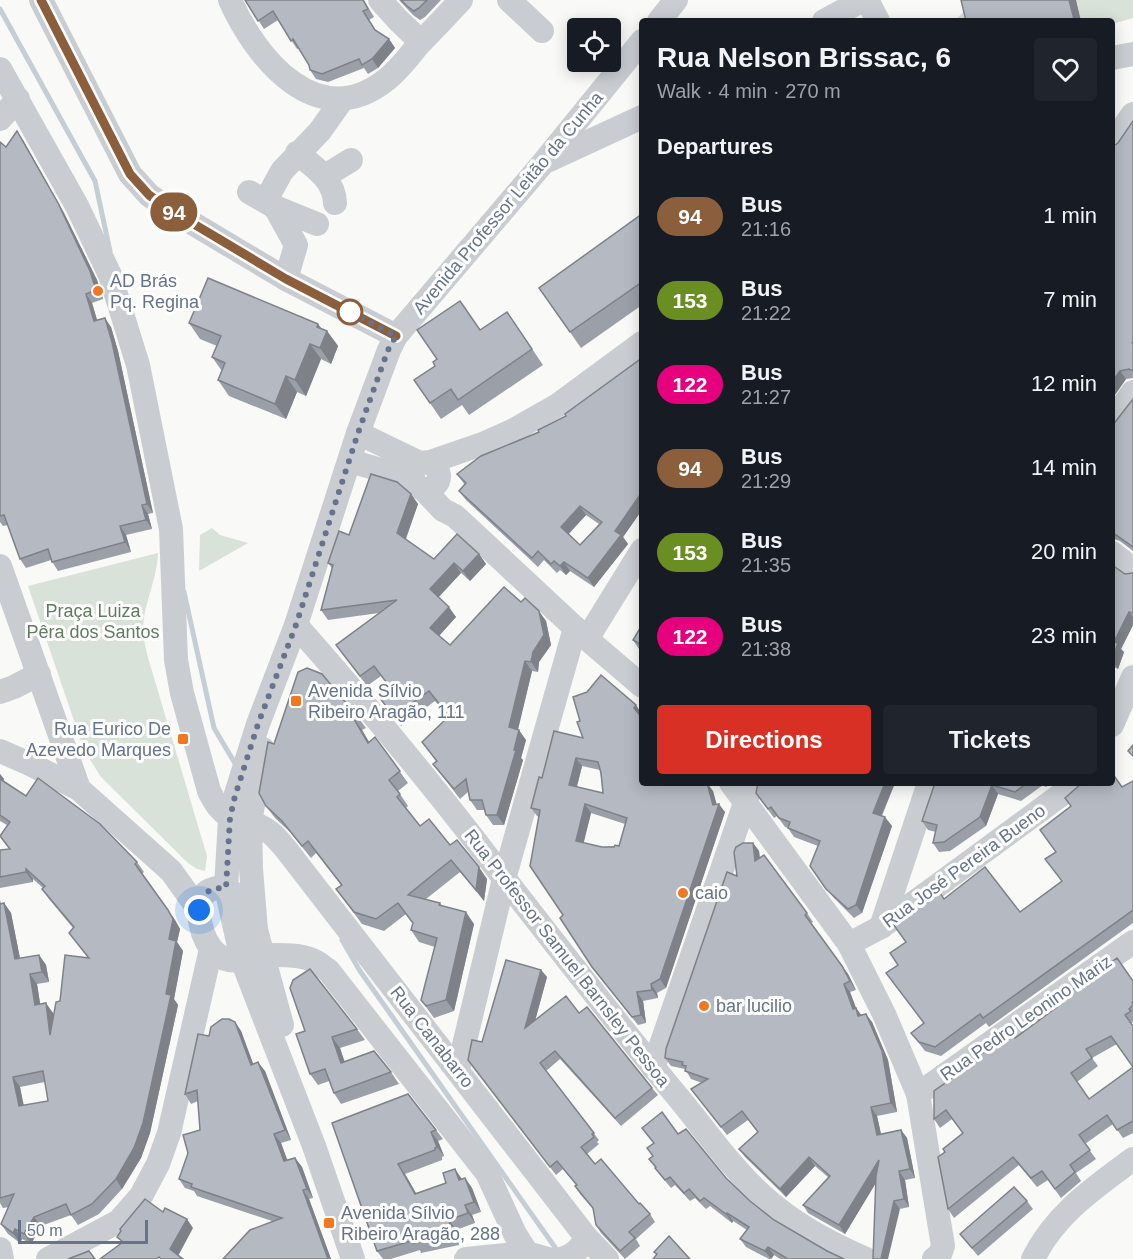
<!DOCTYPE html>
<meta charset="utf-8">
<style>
:root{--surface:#171b24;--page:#20242c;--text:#f1f3f6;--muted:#9ea1a6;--accent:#d93025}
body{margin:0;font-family:Arial,sans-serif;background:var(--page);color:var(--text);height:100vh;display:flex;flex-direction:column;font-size:22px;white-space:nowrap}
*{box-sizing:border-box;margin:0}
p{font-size:20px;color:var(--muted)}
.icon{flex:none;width:33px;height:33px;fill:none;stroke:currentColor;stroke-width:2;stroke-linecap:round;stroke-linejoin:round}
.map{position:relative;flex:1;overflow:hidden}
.drawer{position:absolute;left:639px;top:18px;width:476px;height:768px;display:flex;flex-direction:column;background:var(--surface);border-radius:6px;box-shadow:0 3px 15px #0003}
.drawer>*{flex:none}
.badge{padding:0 12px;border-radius:20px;font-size:21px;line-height:39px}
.fabs{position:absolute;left:567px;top:18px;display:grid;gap:12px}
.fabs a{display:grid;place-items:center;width:54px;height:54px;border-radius:6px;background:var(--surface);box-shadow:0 3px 15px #0003;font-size:30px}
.scale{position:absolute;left:18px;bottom:15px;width:130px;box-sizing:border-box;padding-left:6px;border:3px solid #66738b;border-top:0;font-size:16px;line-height:21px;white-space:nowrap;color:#66738b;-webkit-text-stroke:4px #fff;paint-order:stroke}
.you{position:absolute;width:30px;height:30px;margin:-15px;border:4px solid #fff;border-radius:50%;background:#1a73e8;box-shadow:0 0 0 9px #1a73e833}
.map>.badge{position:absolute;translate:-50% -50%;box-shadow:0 0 0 3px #fff}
h2{padding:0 18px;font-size:22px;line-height:54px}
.round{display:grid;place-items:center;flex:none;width:63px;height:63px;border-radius:6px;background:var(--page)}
.overview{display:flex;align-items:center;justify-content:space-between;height:102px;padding:0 18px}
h1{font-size:28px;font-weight:600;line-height:45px}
.button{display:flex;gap:12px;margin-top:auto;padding:12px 18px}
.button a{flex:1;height:69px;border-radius:6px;background:var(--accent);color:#fff;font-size:24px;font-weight:600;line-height:69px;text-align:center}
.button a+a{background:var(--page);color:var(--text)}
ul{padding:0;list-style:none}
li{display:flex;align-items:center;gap:18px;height:84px;padding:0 18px}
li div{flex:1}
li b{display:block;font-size:22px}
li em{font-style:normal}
li .badge{min-width:66px;font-weight:700;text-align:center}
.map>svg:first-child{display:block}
.green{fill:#d9e2d8}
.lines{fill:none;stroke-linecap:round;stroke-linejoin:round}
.stream{stroke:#c5ced5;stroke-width:5}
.minor{stroke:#c9ccd1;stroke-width:24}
.wall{fill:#9b9fa7;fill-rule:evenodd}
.shaded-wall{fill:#7e8288}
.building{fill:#b4b9c2;stroke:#7e8288;stroke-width:1.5;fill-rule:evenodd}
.line-casing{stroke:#fff;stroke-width:14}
.line{stroke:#8b5e3c;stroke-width:9}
.walk{stroke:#66738b;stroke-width:6;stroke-dasharray:0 10.8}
.poi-dot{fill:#f2771f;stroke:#fff;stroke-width:2}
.stop-dot{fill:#fff;stroke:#8b5e3c;stroke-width:3}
.labels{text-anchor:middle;stroke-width:6;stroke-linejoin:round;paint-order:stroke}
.street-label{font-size:18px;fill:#66738b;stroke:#fff}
.poi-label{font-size:18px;fill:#66738b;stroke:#fff;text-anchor:start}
.park-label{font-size:18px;fill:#627b61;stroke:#fff}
</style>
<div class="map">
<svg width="1133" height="1259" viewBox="0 0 1133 1259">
<rect width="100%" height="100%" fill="#f9f9f7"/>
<g class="green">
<path d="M986,0H1133V18L1112,24V21H954L966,10Z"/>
<path d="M212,528L220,535L248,543L199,571L200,535Z"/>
<path d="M158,553C157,580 144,602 143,628C143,639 146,650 149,661L207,856L205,871L197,869L188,863L101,777L84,750L28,586Z"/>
</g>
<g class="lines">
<g class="stream">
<path d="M0,9L95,181L110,251"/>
<path d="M184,592L214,728L236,765"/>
<path d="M342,940L360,971L559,1253"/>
</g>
<g class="minor">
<path d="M41,0L130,174L149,195L167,208L286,279L396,336"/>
<path d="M230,0C256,59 318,134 386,80C399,70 409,56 420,43C434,29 448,14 461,0"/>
<path d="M380,0L398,20L421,42"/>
<path d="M509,0L542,31"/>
<path d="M867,0L878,21"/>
<path d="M659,21L676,0"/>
<path d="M824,21L863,0"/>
<path d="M1112,58L1133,54"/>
<path d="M0,69L77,206L110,275L138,365L171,529L176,660L182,693L209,791C225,824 233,813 260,826C271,831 278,840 285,848L586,1237L607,1259"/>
<path d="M0,119L18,99"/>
<path d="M1112,144L1133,114"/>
<path d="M297,153C314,167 334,179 335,203"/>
<path d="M549,160L642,117"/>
<path d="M325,176L351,160"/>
<path d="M249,192L275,207L317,224"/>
<path d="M266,200L282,171L320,131L342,100"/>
<path d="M275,207L296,245L286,279"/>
<path d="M1112,422L1133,392"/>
<path d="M358,433L420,463"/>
<path d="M350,461L412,479"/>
<path d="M430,462C453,477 426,504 412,479L415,466L420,463L430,462L485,443L512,431L558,405L642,343"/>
<path d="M423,489L443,510L455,516L587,639L642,686"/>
<path d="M1112,553L1133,569"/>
<path d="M0,566L79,789"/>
<path d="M296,625C363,701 428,779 490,860C553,941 616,1023 682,1102C708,1134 734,1171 765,1198C795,1225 829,1243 866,1259"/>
<path d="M587,639L642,550"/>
<path d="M0,692L14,687L39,674"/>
<path d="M1112,725L1133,677"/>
<path d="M263,749L250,822L251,869L256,930L282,1025"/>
<path d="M0,751L30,764L79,789L171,871L199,910"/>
<path d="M731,783L849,944L884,1014L918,1094L943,1246L940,1254L934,1259"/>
<path d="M881,927L929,783"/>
<path d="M256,930C248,913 236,879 210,890C201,894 199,904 199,913C201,938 214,966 243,960C251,959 258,955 266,955C280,955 299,954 312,960C318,962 323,967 328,970L487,1173L515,1234L527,1253L548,1259"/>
<path d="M849,944L881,927L1077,783"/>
<path d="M653,1068L752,783"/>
<path d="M458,1070L504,879L575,628"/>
<path d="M918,1094L1133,942"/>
<path d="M0,1249L2,1259"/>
<path d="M48,1259L119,1221L141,1196L158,1164L169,1133L211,949"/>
<path d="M353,1259L314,1146L242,960L226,888L230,818L235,797L258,724L296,625L358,433L389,350L396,336L543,163L642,41"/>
<path d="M466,1259L527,1253"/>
<path d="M562,1259C574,1255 581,1249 586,1237"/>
<path d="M1033,1259C1055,1214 1094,1188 1133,1159"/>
</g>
</g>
<g class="wall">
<path d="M245,0H364L374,17L369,20L376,31L389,39L395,48L378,68L368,74L364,68L328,82L316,79L310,70L309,65L299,48L297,49L278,20L264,29Z"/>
<path d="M399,0H441L425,17L420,20L413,15Z"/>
<path d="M1133,121V378L1126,379L1112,399L1118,143Z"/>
<path d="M23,140L64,213L97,280L103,299L92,303L97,320L111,327L118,351L153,513L148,514L152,529L126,535L131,552L58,571L51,560L26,568L20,559L8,525L3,526L0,522V142L6,147Z"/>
<path d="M642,214V305L581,348L539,288Z"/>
<path d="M507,312L543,365L469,415L462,405L441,419L414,380L435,366L480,330Z"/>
<path d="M189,323L322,329L327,331L338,346L331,364L321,359L306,396L297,392L286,419L229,396L218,380L222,371L212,357L217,346L200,339Z"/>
<path d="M642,358V510L623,537L628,544L594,587L570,571L566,575L560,570L557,573L544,560L538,567L466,500L459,491L465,485L457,474L539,432L566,417ZM586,515L599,524L580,545L569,534Z"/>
<path d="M1133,399V551L1120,541L1114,539H1112V426Z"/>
<path d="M411,494L418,504L406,539L434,559L479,554L486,564L470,581L461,573L438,597L456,617L439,636L450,645L521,602L546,621L551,645L539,662L538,672L532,671L518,730L526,740L521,758L523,760L504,825H493L486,815L484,810H477L470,800L468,792L460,799L433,764L436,761L422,742L446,719L444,712L435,701L401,726L378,696L390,687L381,676L367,686L336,645L379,613L328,620L321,610L332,568L328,563L349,535Z"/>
<path d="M1112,565L1125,574L1133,573V625L1121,649L1124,652L1118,669L1112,666Z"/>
<path d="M642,625V651L639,649L633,640Z"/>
<path d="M642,714L640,716L642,783L713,791L716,804L725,812L666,988L657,993L658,998L643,1001L646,1023L638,1025L598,975L560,918L563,915L539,817L537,816L531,808L542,778L583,738ZM582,766L600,770L603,793L577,787ZM591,813L625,824L619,846L602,847L583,843Z"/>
<path d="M357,716L366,728L362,730L369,742L375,737L408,783L398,791L408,806L406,808L420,826L450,845L487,879L484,901L460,872L426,899L440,903L442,906L474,924L454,1011L434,1018L421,1000L435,947L419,942L411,930L413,923L406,914L384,931L362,924L336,889L341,885L316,853L311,858L290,832L275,818L266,806L274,744Z"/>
<path d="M0,774L4,779L3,781L26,796L137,862L144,872L142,874L175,920L180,929L177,942L183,951L174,999L178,1005L150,1133L141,1158L122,1189L99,1214L78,1225L71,1215L41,1226L31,1244L22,1239L20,1243L8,1234L1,1224L9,1207L3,1208L0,1203V900L1,903H4L11,913L20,958L39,955L46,965L49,982L37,984L40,1004L53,1013L54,1018L60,1001L88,958L69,933L73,928L49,899L42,889L43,888L33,879V882L0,888V850L10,849L0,836L7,825L0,821ZM45,1082L48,1101L23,1106L20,1087Z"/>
<path d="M1133,781V923L989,1027L986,1023L941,1056L925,1051L911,1033L924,1023L898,965L944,899L1020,912L1062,881L1056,852L1122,787Z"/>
<path d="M895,783L882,816L892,826L862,913L854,918L833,897L810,866L818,846L794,837L788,828L785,827L777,816L774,818L756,793Z"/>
<path d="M935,783H1050L1046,787L1043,785L1021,801L998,794L986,826L950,851L939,852L933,843L936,832L928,830L922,821Z"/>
<path d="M753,843L759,851L760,858L807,913L813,922L811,923L848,974L856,990L850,992L856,1008L861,1015L872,1022L888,1060L897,1112L877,1116L881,1134L901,1130L907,1138L915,1178L905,1180L909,1207L900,1209L875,1184L845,1234L808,1213L803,1205L828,1177L815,1166L786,1197L745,1157L739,1149L758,1132L748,1120L727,1135L691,1089L702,1083L691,1079L685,1069L671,1066L665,1058L737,876Z"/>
<path d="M541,970L547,977L535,1020L579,1013L652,1088L658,1095L621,1126L560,1059L546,1071L599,1140L597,1142L599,1144L587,1154L595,1164L650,1214L655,1222L636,1239L640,1246L625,1259L601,1233L596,1225L594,1210L580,1194L575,1186L576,1185L563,1169L556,1175L468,1060Z"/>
<path d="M1133,981V1022L1131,1023L1133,1026V1133L1123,1138L1113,1124L1085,1144L1096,1159L1076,1173L1081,1181L1061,1198L1048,1180L1037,1187L1019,1165L954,1218L948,1209L945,1152L963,1134L952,1119L940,1128L934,1119L1015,1038ZM1117,1044L1133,1067L1089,1099L1077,1082L1098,1066L1092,1058Z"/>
<path d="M235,1022L241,1031L253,1064L265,1071L291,1140L281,1143L287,1160L295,1158L302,1167L313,1198L309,1199L331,1259L272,1221L197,1196L194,1191L185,1188L179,1179L200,1130L198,1101L191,1104L185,1094L209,1036Z"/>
<path d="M357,1029L365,1040L340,1048L344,1062L391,1072L399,1084L341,1104L334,1093L329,1081L318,1085L310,1074L296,1034Z"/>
<path d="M332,1123L436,1130L443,1139L438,1141L444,1156L442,1157V1160L405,1174L416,1193L465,1178L472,1188L481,1212L472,1215L475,1223L456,1230L459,1245L421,1253L420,1250L391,1259H383L377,1251Z"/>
<path d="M642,1128L678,1134L726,1178L750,1201L774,1220L827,1251L844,1259H780L774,1255L771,1259H769L746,1247L740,1239L747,1230L733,1221L732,1223L710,1206L706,1209L695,1198L690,1201L675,1185L671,1188L661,1176L649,1159L653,1156L654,1144Z"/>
<path d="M1027,1201L1033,1209L978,1256L960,1234Z"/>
</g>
<g class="shaded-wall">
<path d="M1069,0H1076L1081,21H1075L1074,19Z"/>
<path d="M389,39L395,48L378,68L372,59Z"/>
<path d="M17,131L23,140L64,213L97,280L103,299L96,290Z"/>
<path d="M86,294L92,303L100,330L94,321Z"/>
<path d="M105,318L111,327L118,351L153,513L147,504Z"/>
<path d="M318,324L326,334L327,331L338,346L331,364L320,348L317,327Z"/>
<path d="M310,344L321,359L306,396L295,380Z"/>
<path d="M1120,371L1126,379L1112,399V382Z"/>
<path d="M286,376L297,392L286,419L275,404Z"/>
<path d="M642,492V510L623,537L628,544L594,587L588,578L615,531Z"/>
<path d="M411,494L418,504L404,543L397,533Z"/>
<path d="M142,505L148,514L152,529L146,520Z"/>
<path d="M580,506L586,515L567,535L561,527Z"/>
<path d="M120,526L126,535L131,552L125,542Z"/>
<path d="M479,554L486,564L470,581L463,571Z"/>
<path d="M564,562L570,571L566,575L560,566Z"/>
<path d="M454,563L461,573L437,599L430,589Z"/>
<path d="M449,607L456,617L437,638L430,628Z"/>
<path d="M539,611L546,621L551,645L539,662L538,672L531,662Z"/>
<path d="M1129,612L1133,617V625L1121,649L1124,652L1118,669L1112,660L1114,642Z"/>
<path d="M525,661L532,671L516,737L509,727Z"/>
<path d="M636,705L642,714L639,716L634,708Z"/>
<path d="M354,719L362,730L376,754L368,743Z"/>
<path d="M519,730L526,740L521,758L523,760L504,825L497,815Z"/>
<path d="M576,758L582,766L575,793L569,785Z"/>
<path d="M0,774L4,779L1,785L0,784Z"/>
<path d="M707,783L713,791L718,809L719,804L725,812L666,988L660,979L713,805Z"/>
<path d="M885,783H895L879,821L873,813Z"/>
<path d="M992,785L998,794L986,826L980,817Z"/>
<path d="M585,804L591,813L582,850L576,841Z"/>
<path d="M885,817L892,826L862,913L856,905Z"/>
<path d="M753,843L759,851L761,870L755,861Z"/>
<path d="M479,867L487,879L484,901L476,890Z"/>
<path d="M26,869L33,879V882L26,872Z"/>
<path d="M4,903L11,913L22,969L15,959Z"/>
<path d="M168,910L175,920L180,929L177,942L183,951L174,999L178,1005L150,1133L141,1158L122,1189L116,1179L166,994L169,939Z"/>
<path d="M466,912L474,924L454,1011L446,1000Z"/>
<path d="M39,955L46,965L49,982L42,972Z"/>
<path d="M842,966L848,974L856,990L850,981Z"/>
<path d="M541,970L547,977L531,1036L525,1028Z"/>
<path d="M30,974L37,984L42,1015L35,1005Z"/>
<path d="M651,984L657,993L658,998L652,990Z"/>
<path d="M844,984L850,992L856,1008L862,1016L864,1024L853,1009Z"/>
<path d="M637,992L643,1001L646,1023L641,1015Z"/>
<path d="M46,1003L53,1013L57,1045L50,1035Z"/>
<path d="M866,1014L872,1022L888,1060L897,1112L891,1103Z"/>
<path d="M235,1022L241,1031L257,1074L251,1065Z"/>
<path d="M332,1037L340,1048L349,1074L341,1063Z"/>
<path d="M258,1062L265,1071L291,1140L285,1130Z"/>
<path d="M13,1077L20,1087L26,1116L19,1106Z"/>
<path d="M871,1107L877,1116L883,1143L877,1135Z"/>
<path d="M901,1130L907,1138L915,1178L910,1169Z"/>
<path d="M431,1132L438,1141L444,1156L437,1147Z"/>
<path d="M274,1134L281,1143L291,1170L284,1161Z"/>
<path d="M809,1157L815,1166L786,1197L780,1189Z"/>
<path d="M295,1158L302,1167L313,1198L307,1189Z"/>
<path d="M879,1160L885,1168L845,1234L839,1225Z"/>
<path d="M398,1164L405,1174L422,1204L415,1194Z"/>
<path d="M455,1169L462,1179L459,1180Z"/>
<path d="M899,1171L905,1180L909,1207L904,1199Z"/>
<path d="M465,1178L472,1188L481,1212L474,1202Z"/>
<path d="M303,1190L309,1199L331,1259H328Z"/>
<path d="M894,1201L900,1209L888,1259H881Z"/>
<path d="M465,1205L472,1215L475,1223L468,1213Z"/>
<path d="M727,1213L733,1221L732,1223L726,1214Z"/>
<path d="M34,1217L41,1226L31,1244L24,1234Z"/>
<path d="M187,1219L193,1228L177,1258L170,1249Z"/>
<path d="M449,1220L456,1230L459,1245L452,1235Z"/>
<path d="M15,1229L22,1239L20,1243L13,1233Z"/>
<path d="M768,1247L774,1255L771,1259L765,1251Z"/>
</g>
<g class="building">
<path d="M245,0H363L368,9L363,11L375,30L389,39L372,59L362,65L359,59L322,74L310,70L309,65L293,39L291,41L273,11L258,21Z"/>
<path d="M401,0H427L419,8L414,11L407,6Z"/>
<path d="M961,0H1069L1074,19L1064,21H966Z"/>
<path d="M1133,121V341L1132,343L1133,344V371L1129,369L1120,371L1112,382V147L1118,143Z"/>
<path d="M17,131L58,203L90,271L96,290L86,294L94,321L105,318L112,342L147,504L142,505L146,520L120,526L125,542L52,562L48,549L20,559L4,515L0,516V142L6,147Z"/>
<path d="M642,214V282L570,332L539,288Z"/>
<path d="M208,278L318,324L317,327L327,331L320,348L310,344L295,380L286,376L275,404L218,380L225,363L212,357L221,336L189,323Z"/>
<path d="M460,301L480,330L507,312L532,349L458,400L451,389L430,403L414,380L435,366L433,362L437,359L417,330Z"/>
<path d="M642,358V492L615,531L621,535L588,578L564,562L560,566L554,561L551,564L538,551L532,558L459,491L466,483L457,474L481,456L539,432L538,430L566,416L565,414ZM580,506L602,522L580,545L561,527Z"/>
<path d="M1133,399V547L1112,532V426Z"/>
<path d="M371,474L397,482L411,494L397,533L434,559L457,534L479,554L463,571L454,563L430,589L449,607L430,628L450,645L504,587L521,602L525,598L539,611L544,635L533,652L531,662L525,661L509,727L519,730L514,750H516L497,815H486L482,800H470L466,779L454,789L433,764L437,761L422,742L446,719L442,714L445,711L429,691L394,716L378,696L390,687L374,666L360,676L336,645L397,600L321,610L333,565L328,563L339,531L349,535Z"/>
<path d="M1112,565L1125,574L1133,573V612L1132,613L1129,612L1114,642L1118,643L1112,660Z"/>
<path d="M642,625V645L633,640Z"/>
<path d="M307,668L322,674L357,716L354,719L368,743L375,737L400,771L389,780L400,794L397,797L420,826L429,819L450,845L457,840L479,867L476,890L451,860L408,895L440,903L439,905L466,912L446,1000L426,1006L421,1000L437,938L411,930L413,923L398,903L376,919L354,912L336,889L342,885L308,841L302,846L282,821L266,806L259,793L268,742L274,744L298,672Z"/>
<path d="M601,675L636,705L634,708L642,718V783H707L713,805L719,804L660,979L651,984L652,990L637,992L641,1015L632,1017L592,967L560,918L563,915L530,866L540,810L531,808L539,777L542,778L554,731L583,738L577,722L580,721L573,697L587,692ZM576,758L598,762L601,773L603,793L569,785ZM585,804L627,818L619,846L615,845L614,847H602L576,841Z"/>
<path d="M1133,745V756L1128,751Z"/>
<path d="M1112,773L1122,787L1133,781V910L983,1018L980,1014L935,1047L919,1042L911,1033L924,1023L886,973L898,965L890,953L906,942L893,924L938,890L944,899L985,867L1020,912L1062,881L1045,859L1056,852L1040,830L1071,806L1065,798L1082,783H1112Z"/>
<path d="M38,778L100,824L137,862L135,864L168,910L173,919L169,939L176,941L166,994L171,995L143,1123L134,1148L116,1179L92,1204L71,1215L66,1204L34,1217L24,1234L15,1229L13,1233L1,1224L14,1194L0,1198V904L4,903L15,959L39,955L42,972L30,974L35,1005L46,1003L50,1035L56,1002L60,1001L65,955L89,958L69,933L74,927L42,889L45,886L26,869V872L0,877V850L10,849L0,836L10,822L0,815V779L26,796ZM43,1071L48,1101L19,1106L13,1077Z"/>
<path d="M758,783H885L873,813L885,817L856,905L848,909L826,889L810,866L820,841L788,828L790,822L779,818L771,807L768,809L756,793Z"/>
<path d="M935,783H1027L1015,792L992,785L980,817L944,842L933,843L937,825L922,821Z"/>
<path d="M743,843H753L755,861L764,855L807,913L805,915L842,966L850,981L844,984L853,1009L856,1008L858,1016L866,1014L882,1051L891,1103L871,1107L877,1135L901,1130L910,1169L899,1171L904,1199L894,1201L881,1259H873L876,1176L879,1160L839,1225L803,1205L830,1176L809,1157L780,1189L739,1149L758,1132L742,1111L721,1127L691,1089L708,1079L685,1071L686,1066L682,1065L683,1062L665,1058L666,1049L727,872L737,876L734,852L736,847Z"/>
<path d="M1117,958L1133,981V1002L1132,1003L1133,1005L1129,1009L1131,1011L1125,1015L1133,1026V1121L1117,1130L1107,1115L1079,1135L1090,1150L1070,1165L1075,1172L1055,1189L1042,1171L1031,1178L1013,1157L948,1209L938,1157L945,1152L943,1149L963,1133L946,1110L934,1119V1091L961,1072L959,1070L1011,1033L1015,1038L1057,1007L1054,1003ZM1111,1036L1133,1067L1089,1099L1071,1073L1092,1058L1086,1049Z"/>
<path d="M506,960L541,970L525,1028L566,996L579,1013L587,1007L652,1088L615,1118L555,1051L540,1063L594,1133L592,1134L594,1137L581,1147L595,1164L601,1159L639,1204L640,1203L650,1214L629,1232L635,1238L620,1251L596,1225L593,1208L575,1186L577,1185L557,1161L550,1167L468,1060L472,1040L482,1042Z"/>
<path d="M310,969L357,1029L332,1037L341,1063L374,1051L391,1072L334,1093L325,1069L310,1074L296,1034L305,1031L290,988L293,980Z"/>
<path d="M222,1019H229L235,1022L251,1065L258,1062L285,1130L274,1134L284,1161L295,1158L307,1189L303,1190L328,1259H223L250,1230L282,1218L191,1187L192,1184L179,1179L188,1153L183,1135L200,1130L197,1090L185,1094L198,1034L209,1036L211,1027Z"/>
<path d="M408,1094L436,1130L431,1132L437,1147L435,1148V1150L398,1164L415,1194L446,1183L443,1173L455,1169L459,1180L465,1178L474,1202L465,1205L468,1213L449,1220L452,1235L414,1243V1240L377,1251L332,1123Z"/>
<path d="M662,1112L678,1134L686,1129L726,1178L750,1201L774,1220L827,1251L844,1259H788L768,1247L765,1251L740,1239L749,1227L727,1213L726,1214L704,1198L700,1201L689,1189L684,1193L670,1177L665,1180L655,1168L656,1167L649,1159L653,1156L647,1148L654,1143L642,1128Z"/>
<path d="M1014,1187L1027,1201L972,1248L960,1234Z"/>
<path d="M145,1199L163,1212L165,1208L187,1219L170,1249L183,1259H161L159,1257L156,1259H100L123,1242L117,1237L121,1231L120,1229Z"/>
<path d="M669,1236L689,1258L690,1259H653L657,1254L654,1252Z"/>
<path d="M89,1251L95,1259H68Z"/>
</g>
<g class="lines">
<defs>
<path id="line" d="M41,0L130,174L149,195L167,208L286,279L396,336"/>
</defs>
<use href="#line" class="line-casing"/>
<use href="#line" class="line"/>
<path class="walk" d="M199,910C202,892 209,888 226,888L230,818L235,796L258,724L296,625L358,433L388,350L396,336L341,307L350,312"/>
</g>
<g class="poi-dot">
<circle cx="98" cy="291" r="6"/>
<rect x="290" y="695" width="12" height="12" rx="3"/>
<rect x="177" y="733" width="12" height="12" rx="3"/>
<circle cx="683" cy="893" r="6"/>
<circle cx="704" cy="1006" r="6"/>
<rect x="323" y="1217" width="12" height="12" rx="3"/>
</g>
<circle class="stop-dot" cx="350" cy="312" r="12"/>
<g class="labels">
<g class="street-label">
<text transform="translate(508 203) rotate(-50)" y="6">Avenida Professor Leitão da Cunha</text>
<text transform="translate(964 866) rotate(-36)" y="6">Rua José Pereira Bueno</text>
<text transform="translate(567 958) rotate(52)" y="6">Rua Professor Samuel Barnsley Pessoa</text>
<text transform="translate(1026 1018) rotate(-35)" y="6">Rua Pedro Leonino Mariz</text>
<text transform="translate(432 1037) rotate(52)" y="6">Rua Canabarro</text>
</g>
<g class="poi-label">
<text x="110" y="287">AD Brás<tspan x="110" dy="21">Pq. Regina</tspan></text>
<text x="308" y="697">Avenida Sílvio<tspan x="308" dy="21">Ribeiro Aragão, 111</tspan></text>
<text x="171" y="735" text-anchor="end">Rua Eurico De<tspan x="171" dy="21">Azevedo Marques</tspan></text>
<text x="695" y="899">caio</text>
<text x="716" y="1012">bar lucilio</text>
<text x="341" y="1219">Avenida Sílvio<tspan x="341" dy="21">Ribeiro Aragão, 288</tspan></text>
</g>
<g class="park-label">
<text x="93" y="617">Praça Luiza<tspan x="93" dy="21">Pêra dos Santos</tspan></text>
</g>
</g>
</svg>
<div class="fabs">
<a><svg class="icon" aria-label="locate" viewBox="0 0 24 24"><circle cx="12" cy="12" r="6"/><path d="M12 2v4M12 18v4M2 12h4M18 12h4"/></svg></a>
</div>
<div class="scale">50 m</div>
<div class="you" style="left:199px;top:910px"></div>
<b class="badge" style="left:174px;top:212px;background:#8b5e3c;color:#fff">94</b>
<section class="drawer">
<div class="overview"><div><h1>Rua Nelson Brissac, 6</h1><p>Walk · 4 min · 270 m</p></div><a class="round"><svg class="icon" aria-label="heart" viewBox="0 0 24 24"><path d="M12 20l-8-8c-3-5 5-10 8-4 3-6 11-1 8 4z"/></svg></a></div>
<h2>Departures</h2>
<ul>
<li><span class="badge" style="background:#8b5e3c;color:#fff">94</span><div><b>Bus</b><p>21:16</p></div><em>1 min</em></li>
<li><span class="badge" style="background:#6b8e23;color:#fff">153</span><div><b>Bus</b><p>21:22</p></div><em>7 min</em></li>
<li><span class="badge" style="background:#e6007e;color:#fff">122</span><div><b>Bus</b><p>21:27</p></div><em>12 min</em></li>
<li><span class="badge" style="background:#8b5e3c;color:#fff">94</span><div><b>Bus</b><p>21:29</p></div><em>14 min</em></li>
<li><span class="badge" style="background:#6b8e23;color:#fff">153</span><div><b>Bus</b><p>21:35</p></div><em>20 min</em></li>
<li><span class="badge" style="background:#e6007e;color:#fff">122</span><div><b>Bus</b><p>21:38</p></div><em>23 min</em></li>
</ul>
<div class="button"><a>Directions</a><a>Tickets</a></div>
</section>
</div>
